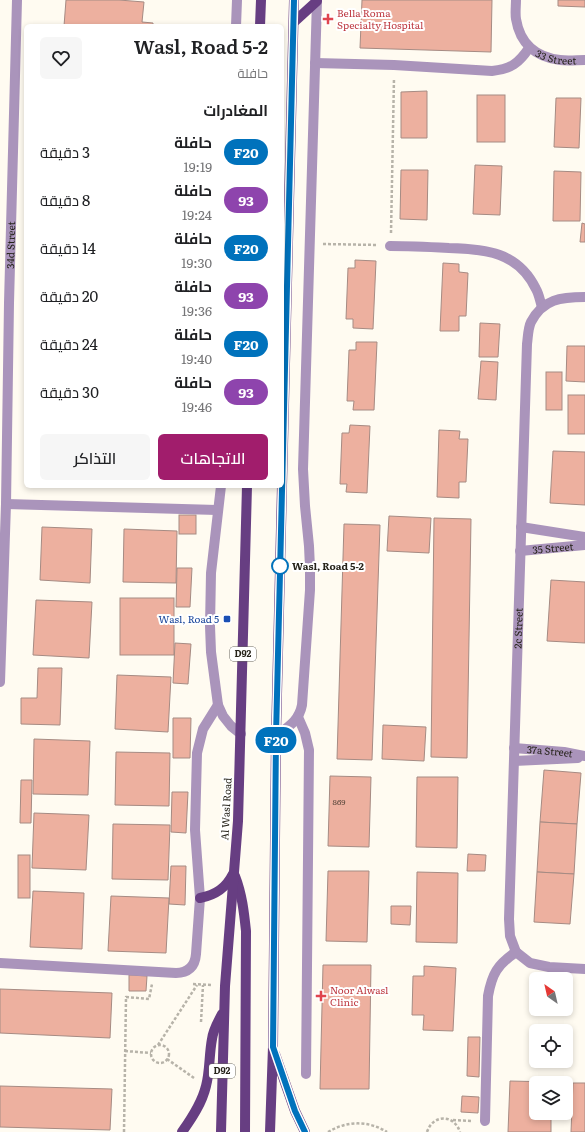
<!DOCTYPE html>
<html lang="ar">
<meta charset="utf-8">
<style>
:root{--surface:#fff;--page:#f6f6f6;--text:#202124;--muted:#757577;--accent:#a11d6c}
body{margin:0;font-family:Literata,Cairo,serif;background:var(--page);color:var(--text);direction:rtl;height:100vh;display:flex;flex-direction:column;font-size:15px;white-space:nowrap}
*{box-sizing:border-box;margin:0}
p{font-size:13px;color:var(--muted)}
.icon{flex:none;width:22px;height:22px;fill:none;stroke:currentColor;stroke-width:2;stroke-linecap:round;stroke-linejoin:round}
.map{position:relative;flex:1;overflow:hidden;direction:ltr}
.side{position:absolute;left:24px;top:24px;width:260px;height:464px;display:flex;flex-direction:column;background:var(--surface);border-radius:6px;box-shadow:0 2px 6px #0003;direction:rtl}
.side>*{flex:none}
.badge{padding:0 8px;border-radius:13px;font-size:14px;line-height:26px}
.needle{width:26px;rotate:326deg}
.buttons{position:absolute;left:529px;top:972px;display:grid;gap:8px}
.buttons a{display:grid;place-items:center;width:44px;height:44px;border-radius:6px;background:var(--surface);box-shadow:0 2px 6px #0003;font-size:20px}
.map>.badge{position:absolute;translate:-50% -50%;box-shadow:0 0 0 2px #fff}
h2{padding:0 16px;font-size:15px;line-height:36px}
.round{display:grid;place-items:center;flex:none;width:42px;height:42px;border-radius:6px;background:var(--page)}
.head{display:flex;align-items:center;justify-content:space-between;height:68px;padding:0 16px}
h1{font-size:19px;font-weight:600;line-height:30px}
.action{display:flex;gap:8px;margin-top:auto;padding:8px 16px}
.action a{flex:1;height:46px;border-radius:6px;background:var(--accent);color:#fff;font-size:16px;font-weight:600;line-height:46px;text-align:center}
.action a+a{background:var(--page);color:var(--text)}
ul{padding:0;list-style:none}
li{display:flex;align-items:center;gap:12px;height:48px;padding:0 16px}
li div{flex:1}
li b{display:block;font-size:15px}
li em{font-style:normal}
li .badge{min-width:44px;font-weight:700;text-align:center}
.map>svg:first-child{display:block}
.building{fill:#edb09f;stroke:#a68b83}
.lines{fill:none;stroke-linecap:round;stroke-linejoin:round}
.path{stroke:#b7b3a9;stroke-width:2.5;stroke-dasharray:3 2;stroke-linecap:butt}
.minor{stroke:#aa94bb;stroke-width:10}
.major{stroke:#673e82;stroke-width:10}
.line-casing{stroke:#fff;stroke-width:9}
.line{stroke:#0072bc;stroke-width:6}
.health-dot{fill:#e0444e;stroke:#fff;stroke-width:1.5}
.stop-dot{fill:#fff;stroke:#0072bc;stroke-width:2}
.transit-dot{fill:#1a4fb4;stroke:#fff;stroke-width:1.5}
.labels{text-anchor:middle;stroke-width:4;stroke-linejoin:round;paint-order:stroke}
.number-label{font-size:8px;fill:#58463b}
.shield{fill:#fff;stroke:#67655f;stroke-width:1}
.shield-label{font-size:9px;font-weight:bold;fill:#26231a}
.health-label{font-size:10px;fill:#be3a42;stroke:#fff;text-anchor:start}
.street-label{font-size:10px;fill:#26231a;stroke:#fff}
.stop-label{font-size:10px;font-weight:bold;fill:#26231a;stroke:#fff;text-anchor:start}
.transit-label{font-size:10px;fill:#164399;stroke:#fff;text-anchor:end}
</style>
<div class="map">
<svg width="585" height="1132" viewBox="0 0 585 1132">
<rect width="100%" height="100%" fill="#fffbf1"/>
<g class="building">
<path d="M66,0H119L144,2L142,22L153,23V26H64Z"/>
<path d="M362,0H492L491,52L360,48Z"/>
<path d="M558,0H585V7L558,6Z"/>
<path d="M427,91V138H401V92Z"/>
<rect x="477" y="95" width="28" height="47"/>
<path d="M556,98H581L579,148L554,147Z"/>
<path d="M475,165L502,166L500,215L473,214Z"/>
<path d="M401,170H428L427,220L400,219Z"/>
<path d="M554,171L581,172L580,221H553Z"/>
<path d="M582,223L585,224V242H580Z"/>
<path d="M355,260L376,261L373,329L353,328V319H346L348,268H355Z"/>
<path d="M443,263L459,264V272L468,273L466,316H459V331H440Z"/>
<path d="M480,323L500,324L498,357H479Z"/>
<path d="M356,342H377L374,410H353L354,401H347L349,350H356Z"/>
<path d="M567,346H585V382L566,381Z"/>
<path d="M481,361L498,362L496,400L478,399Z"/>
<rect x="546" y="372" width="16" height="38"/>
<rect x="568" y="395" width="17" height="39"/>
<path d="M350,425L370,426L367,493L346,492L347,484H340L342,433H349Z"/>
<path d="M439,430L460,431L459,439H468L466,482H459V498L437,497Z"/>
<path d="M553,451L585,452V505L550,503Z"/>
<rect x="179" y="515" width="17" height="19"/>
<path d="M389,516L431,518L429,553L387,551Z"/>
<path d="M434,518L471,519L467,758L431,757Z"/>
<path d="M344,524L380,525L372,760L337,759Z"/>
<path d="M42,527L92,529L90,583L40,580Z"/>
<path d="M124,529L177,531L176,583L123,582Z"/>
<path d="M177,568H192L190,607H176Z"/>
<path d="M551,580L585,582V643L547,641Z"/>
<rect x="120" y="598" width="54" height="57"/>
<path d="M36,600L92,602L89,658L33,655Z"/>
<path d="M175,643L191,644L188,684L173,683Z"/>
<path d="M38,668H62L60,725L21,724V698H37Z"/>
<path d="M117,675L171,677L168,732L115,729Z"/>
<path d="M173,718H191L190,758H173Z"/>
<path d="M383,725L426,727L424,761L382,759Z"/>
<path d="M34,739L90,741L88,795L33,794Z"/>
<path d="M116,752L170,753L169,806L115,805Z"/>
<path d="M544,770L581,773L577,824L540,822Z"/>
<path d="M330,776L371,777L369,847L328,846Z"/>
<path d="M417,777H458L457,848L416,847Z"/>
<path d="M21,780H32L31,823H20Z"/>
<path d="M172,792H188L186,833L171,832Z"/>
<path d="M34,813L89,815L86,870L32,868Z"/>
<path d="M540,822L577,824L574,874L537,872Z"/>
<path d="M113,824L170,825L168,880L112,879Z"/>
<path d="M468,854L486,855L485,871H467Z"/>
<rect x="18" y="855" width="12" height="43"/>
<path d="M171,866H186L185,905L169,904Z"/>
<path d="M328,871H369L367,942L326,941Z"/>
<path d="M417,872L458,873L457,943L416,942Z"/>
<path d="M537,872L574,874L570,924L534,922Z"/>
<path d="M33,891L84,893L82,949L30,947Z"/>
<path d="M111,896L169,898L166,953L108,951Z"/>
<path d="M391,906H411L410,925L391,924Z"/>
<path d="M323,965H371L369,1089H320Z"/>
<path d="M424,966L456,968L453,1031L423,1030L424,1015H412L413,976H424Z"/>
<path d="M129,975L147,976L146,991H129Z"/>
<path d="M0,989L112,993L110,1038L0,1033Z"/>
<path d="M468,1037H480L479,1077L467,1076Z"/>
<path d="M510,1081L552,1082V1083H536V1113H551V1132H508Z"/>
<path d="M573,1083H585V1132H571Z"/>
<path d="M0,1086L112,1089L110,1130L0,1127Z"/>
<path d="M462,1096L479,1097L478,1113L461,1112Z"/>
</g>
<g class="lines">
<g class="path">
<path d="M391,233L394,78"/>
<path d="M323,244L378,245"/>
<path d="M193,984L212,985"/>
<path d="M201,1022L203,985"/>
<path d="M158,1045L197,985"/>
<circle cx="160" cy="1054" r="9"/>
<path d="M125,1051L151,1053"/>
<path d="M167,1059L194,1078"/>
<path d="M453,1120L472,1121"/>
<path d="M124,1132L126,997L149,999L152,984"/>
<path d="M328,1132C346,1121 368,1120 387,1132"/>
<path d="M427,1132C433,1114 454,1114 460,1132"/>
</g>
<g class="minor">
<path id="s1" d="M516,0C516,6 515,13 516,19C520,44 536,57 560,60C568,61 577,60 585,60"/>
<path d="M236,26L237,0"/>
<path d="M315,63L394,65L492,71C511,69 519,63 529,48"/>
<path d="M390,246C410,246 430,247 449,248C486,249 518,252 536,289C539,294 540,301 542,307"/>
<path d="M221,486L211,573L210,626L211,652L218,705L223,716L231,726L241,734"/>
<path d="M6,504L217,510"/>
<path d="M521,527L585,537"/>
<path id="s2" d="M520,551L585,545"/>
<path id="s3" d="M0,682L6,504L9,303L17,0"/>
<path d="M298,717L305,733L309,750L306,1074"/>
<path d="M276,736C288,727 299,721 302,705L310,590V568L309,546L305,506L303,469L317,0"/>
<path id="s4" d="M514,748L564,752L585,756"/>
<path d="M514,761L578,758"/>
<path id="s5" d="M516,952L510,936L509,919L527,344C528,337 528,328 531,322C543,299 561,297 585,297"/>
<path d="M516,952L530,963L549,967L585,969"/>
<path d="M0,963L176,973C188,973 195,967 196,954L200,898L195,830L197,753L203,729L218,705"/>
<path d="M485,1121L488,996C492,974 497,965 516,952"/>
</g>
<g class="major">
<path d="M294,22L317,1"/>
<path d="M260,26L261,0"/>
<path d="M282,485L294,0"/>
<path d="M235,876C242,894 244,912 246,931L245,1132"/>
<path d="M200,898C216,895 226,888 233,874"/>
<path d="M275,1054L295,1111L305,1132"/>
<path d="M182,1132C192,1118 202,1103 206,1086C210,1071 209,1055 212,1039C213,1030 218,1022 222,1014"/>
<path d="M221,1132L225,986L238,821L247,486"/>
<path d="M270,1132L273,1047L276,736L282,486"/>
</g>
</g>
<g class="lines">
<defs>
<path id="line" d="M294,0L276,736L273,1047L295,1111L305,1132"/>
</defs>
<use href="#line" class="line-casing"/>
<use href="#line" class="line"/>
</g>
<g class="health-dot">
<path d="M326 13h4v4h4v4h-4v4h-4v-4h-4v-4h4z"/>
<path d="M319 990h4v4h4v4h-4v4h-4v-4h-4v-4h4z"/>
</g>
<circle class="stop-dot" cx="280" cy="566" r="8"/>
<rect class="transit-dot" x="223" y="615" width="8" height="8" rx="2"/>
<g class="labels">
<g class="number-label">
<text x="339" y="805">869</text>
</g>
<g class="shield">
<rect x="230" y="647" width="26" height="14" rx="3"/>
<rect x="209" y="1064" width="26" height="14" rx="3"/>
</g>
<g class="shield-label">
<text x="243" y="657">D92</text>
<text x="222" y="1074">D92</text>
</g>
<g class="health-label">
<text x="337" y="17">Bella Roma<tspan x="337" dy="12">Specialty Hospital</tspan></text>
<text x="330" y="994">Noor Alwasl<tspan x="330" dy="12">Clinic</tspan></text>
</g>
<g class="street-label">
<text dy="4" stroke="none"><textPath href="#s1" startOffset="80">33 Street</textPath></text>
<text dy="4" stroke="none"><textPath href="#s3" startOffset="437">34d Street</textPath></text>
<text dy="4" stroke="none"><textPath href="#s2" startOffset="33">35 Street</textPath></text>
<text dy="4" stroke="none"><textPath href="#s5" startOffset="325">2c Street</textPath></text>
<text dy="4" stroke="none"><textPath href="#s4" startOffset="36">37a Street</textPath></text>
<text transform="translate(226 809) rotate(-87)" y="4">Al Wasl Road</text>
</g>
<g class="stop-label">
<text x="292" y="570">Wasl, Road 5-2</text>
</g>
<g class="transit-label">
<text x="219" y="623">Wasl, Road 5</text>
</g>
</g>
</svg>
<div class="buttons">
<a><svg class="needle" viewBox="-14 -14 28 28"><path d="M0-13l5 13h-10z" fill="#e53935"/><path d="M0 13l5-13h-10z" fill="#757577"/></svg></a>
<a><svg class="icon" aria-label="locate" viewBox="0 0 24 24"><circle cx="12" cy="12" r="6"/><path d="M12 2v4M12 18v4M2 12h4M18 12h4"/></svg></a>
<a><svg class="icon" aria-label="layers" viewBox="0 0 24 24"><path d="M12 4l9 5-9 5-9-5zM3 14l9 5 9-5"/></svg></a>
</div>
<b class="badge" style="left:276px;top:740px;background:#0072bc;color:#fff">F20</b>
<section class="side">
<div class="head"><div><h1>Wasl, Road 5-2</h1><p>حافلة</p></div><a class="round"><svg class="icon" aria-label="heart" viewBox="0 0 24 24"><path d="M12 20l-8-8c-3-5 5-10 8-4 3-6 11-1 8 4z"/></svg></a></div>
<h2>المغادرات</h2>
<ul>
<li><span class="badge" style="background:#0072bc;color:#fff">F20</span><div><b>حافلة</b><p>19:19</p></div><em>3 دقيقة</em></li>
<li><span class="badge" style="background:#8e44ad;color:#fff">93</span><div><b>حافلة</b><p>19:24</p></div><em>8 دقيقة</em></li>
<li><span class="badge" style="background:#0072bc;color:#fff">F20</span><div><b>حافلة</b><p>19:30</p></div><em>14 دقيقة</em></li>
<li><span class="badge" style="background:#8e44ad;color:#fff">93</span><div><b>حافلة</b><p>19:36</p></div><em>20 دقيقة</em></li>
<li><span class="badge" style="background:#0072bc;color:#fff">F20</span><div><b>حافلة</b><p>19:40</p></div><em>24 دقيقة</em></li>
<li><span class="badge" style="background:#8e44ad;color:#fff">93</span><div><b>حافلة</b><p>19:46</p></div><em>30 دقيقة</em></li>
</ul>
<div class="action"><a>الاتجاهات</a><a>التذاكر</a></div>
</section>
</div>
